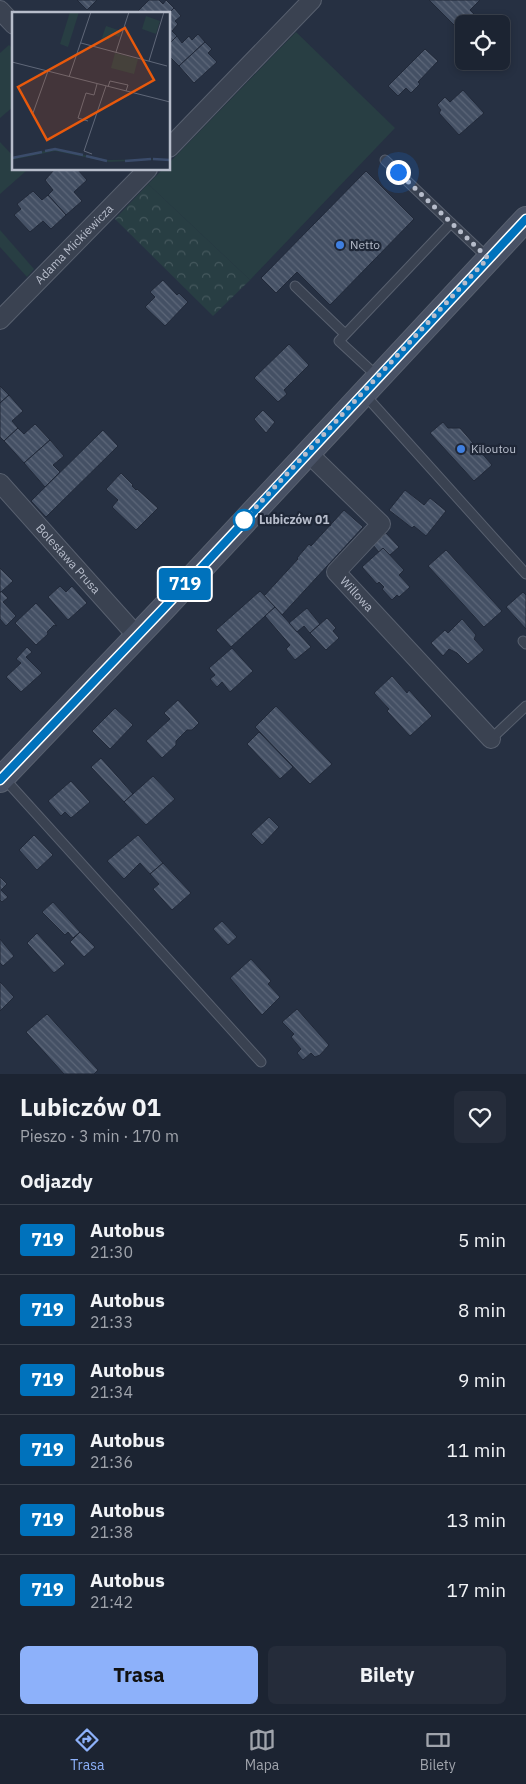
<!DOCTYPE html>
<html lang="pl">
<meta charset="utf-8">
<style>
:root{--surface:#1c2432;--page:#252c3a;--text:#f1f3f6;--muted:#a0a4ac;--line:#3a414d;--accent:#8db1fa}
body{margin:0;font-family:"IBM Plex Sans",sans-serif;background:var(--page);color:var(--text);height:100vh;display:flex;flex-direction:column;font-size:19px;white-space:nowrap}
*{box-sizing:border-box;margin:0}
p{font-size:16px;color:var(--muted)}
.icon{flex:none;width:28px;height:28px;fill:none;stroke:currentColor;stroke-width:2;stroke-linecap:round;stroke-linejoin:round}
.map{position:relative;height:1074px;overflow:hidden}
.side{display:flex;flex-direction:column;background:var(--surface);flex:1}
.side>*{flex:none}
.badge{padding:0 10px;border-radius:4px;font-size:18px;line-height:32px}
.tools{position:absolute;left:455px;top:15px;display:grid;gap:10px}
.tools a{display:grid;place-items:center;width:55px;height:55px;border-radius:8px;background:var(--surface);box-shadow:0 2px 8px #0003,0 0 0 1px var(--line);font-size:25px}
.you{position:absolute;width:25px;height:25px;margin:-12px;border:4px solid #fff;border-radius:50%;background:#1a73e8;box-shadow:0 0 0 8px #1a73e833}
.map>.badge{position:absolute;translate:-50% -50%;box-shadow:0 0 0 2px #fff}
h2{padding:0 20px;font-size:19px;line-height:45px}
.round{display:grid;place-items:center;flex:none;width:52px;height:52px;border-radius:8px;background:var(--page)}
.headline{display:flex;align-items:center;justify-content:space-between;height:85px;padding:0 20px}
h1{font-size:24px;font-weight:700;line-height:38px}
.button{display:flex;gap:10px;margin-top:auto;padding:10px 20px}
.button a{flex:1;height:58px;border-radius:8px;background:var(--accent);color:#111;font-size:20px;font-weight:700;line-height:58px;text-align:center}
.button a+a{background:var(--page);color:var(--text)}
ul{padding:0;list-style:none}
li{display:flex;align-items:center;gap:15px;height:70px;padding:0 20px;border-top:1px solid var(--line)}
li div{flex:1}
li b{display:block;font-size:19px}
li em{font-style:normal}
li .badge{min-width:55px;font-weight:700;text-align:center}
.dock{display:flex;justify-content:space-around;align-items:center;height:70px;border-top:1px solid var(--line);background:var(--surface);font-size:14px;color:var(--muted)}
.dock a{display:grid;justify-items:center;gap:2px}
.dock .current{color:var(--accent)}
.map>svg:first-child{display:block}
.green{fill:#283e43}
.forest{fill:url(#forest-crowns)}
.building{fill:url(#building-back-hatch);stroke:#212939}
.lines{fill:none;stroke-linecap:round;stroke-linejoin:round}
.lane-casing{stroke:#58606f;stroke-width:11}
.street-casing{stroke:#58606f;stroke-width:20}
.secondary-casing{stroke:#58606f;stroke-width:26}
.lane{stroke:#3a4251;stroke-width:9}
.street{stroke:#3a4251;stroke-width:18}
.secondary{stroke:#485164;stroke-width:24}
.line-casing{stroke:#fff;stroke-width:11}
.line{stroke:#0072bc;stroke-width:8}
.walk{stroke:#b7bdcb;stroke-width:5;stroke-dasharray:0 9}
.shop-dot{fill:#3f7fe0;stroke:#1f2737;stroke-width:2}
.stop-dot{fill:#fff;stroke:#0072bc;stroke-width:2.5}
.labels{text-anchor:middle;stroke-width:4.5;stroke-linejoin:round;paint-order:stroke}
.street-label{font-size:12px;fill:#b7bdcb;stroke:#1f2737}
.poi-label{font-size:12px;fill:#b7bdcb;stroke:#1f2737;text-anchor:start}
.stop-label{font-size:12px;font-weight:bold;fill:#b7bdcb;stroke:#1f2737;text-anchor:start}
.inset-river{fill:none;stroke:#3b4c6b;stroke-width:2.5}
.inset-road{fill:none;stroke:#606879;stroke-width:1}
.view{fill:#e8590c;fill-opacity:0.15;stroke:#e8590c;stroke-width:2.5}
.inset-edge{fill:none;stroke:#b7bdcb;stroke-width:2.5}
</style>
<div class="map">
<svg width="526" height="1074" viewBox="0 0 526 1074">
<defs>
<pattern id="forest-crowns" width="20" height="18" patternUnits="userSpaceOnUse" patternTransform="scale(1.25)"><rect width="20" height="18" fill="#283e43"/><path d="M2 6a3 3 0 1 1 6 0M12 15a3 3 0 1 1 6 0" fill="none" stroke="#45585d"/></pattern>
<pattern id="building-back-hatch" width="6" height="6" patternUnits="userSpaceOnUse" patternTransform="scale(1.25)"><rect width="6" height="6" fill="#445064"/><path d="M-1 5l2 2M0 0l6 6M5-1l2 2" fill="none" stroke="#5d6779"/></pattern>
</defs>
<rect width="100%" height="100%" fill="#263042"/>
<g class="green">
<path d="M296,32L395,128L250,280L148,184L163,169H169V163Z"/>
<path d="M9,45L14,50V106L0,118V53Z"/>
<path d="M0,142L14,157V169H24L26,171L0,194Z"/>
<path d="M0,230L34,269L27,277L0,247Z"/>
</g>
<path class="forest" d="M148,184L250,280L213,316L115,219Z"/>
<g class="building">
<path d="M77,0H97L87,10Z"/>
<path d="M149,0H159L163,4L166,0L174,8L168,14H135Z"/>
<path d="M429,0H480L470,10L478,18L471,24H464V31L462,33Z"/>
<path d="M174,8L181,16L175,21L178,24L172,31L177,36L169,44L168,14Z"/>
<path d="M198,34L205,42L179,66L169,56V44L177,36L182,43L189,36L192,40Z"/>
<path d="M205,42L212,49L208,53L217,62L194,83L179,66Z"/>
<path d="M425,49L438,61L418,82L420,84L411,93L406,88L398,96L388,86Z"/>
<path d="M463,90L484,113L459,135L439,113L441,110L437,105L445,97L450,102Z"/>
<path d="M55,169H77L87,180L74,192L82,201L66,215L48,195L53,190L45,180Z"/>
<path d="M366,171L414,219L330,305L297,272L276,293L261,278Z"/>
<path d="M33,191L42,200L48,195L66,215L51,229L43,221L30,232L14,215L21,209L17,204Z"/>
<path d="M163,280L177,295L179,293L188,302L165,326L145,307L155,297L150,292Z"/>
<path d="M289,344L309,365L284,390L287,394L278,402L254,378Z"/>
<path d="M0,386L9,395L0,403Z"/>
<path d="M9,395L23,411L12,421L18,428L4,441L0,437V403Z"/>
<path d="M263,410L275,422L266,433L254,419Z"/>
<path d="M443,422L448,428H460L492,465L474,481L430,433Z"/>
<path d="M35,424L50,440L24,463L4,441L18,428L24,434Z"/>
<path d="M103,430L118,446L46,517L31,501Z"/>
<path d="M50,440L64,456L53,465L60,472L45,487L24,463Z"/>
<path d="M121,473L133,485L132,486L136,490L137,489L158,508L136,530L112,507L118,500L106,489Z"/>
<path d="M405,490L424,505L430,498L446,511L426,536L414,526L412,528L389,510Z"/>
<path d="M344,510L363,527L282,615L264,596L298,559L297,558L309,544L311,546Z"/>
<path d="M386,533L399,547L390,555L383,548L379,552L373,545Z"/>
<path d="M383,548L404,570L399,575L410,587L399,597L397,595L392,600L382,589L384,587L379,582L377,584L362,567Z"/>
<path d="M446,550L502,611L484,627L428,566Z"/>
<path d="M0,568L13,581L0,593Z"/>
<path d="M60,586L66,592L72,586L87,603L68,620L48,597Z"/>
<path d="M1,591L8,598L3,602L16,616L6,626L0,619V593Z"/>
<path d="M260,591L275,607L231,647L216,630Z"/>
<path d="M523,592L526,595V629L506,607Z"/>
<path d="M36,603L57,626L54,625L47,632L48,634L36,645L15,623Z"/>
<path d="M275,607L311,647L295,660L286,649L290,645L265,616Z"/>
<path d="M307,608L320,624L310,633L304,626L297,632L289,623Z"/>
<path d="M327,618L336,628L333,631L339,638L326,650L310,633Z"/>
<path d="M462,619L476,635L474,639L484,650L468,664L457,653L449,649L443,656L431,643L445,630L448,633Z"/>
<path d="M27,647L32,652L26,657L42,673L21,692L6,677L21,663L16,659Z"/>
<path d="M232,648L253,671L230,692L222,682L217,687L210,679L215,675L209,668Z"/>
<path d="M392,676L407,693L409,690L432,716L410,736L387,711L389,709L374,693Z"/>
<path d="M178,700L199,723L192,730H187L176,741V745L162,758L146,741L170,719L164,713Z"/>
<path d="M276,706L332,764L310,784L255,727Z"/>
<path d="M115,708L133,725L110,749L92,731Z"/>
<path d="M259,732L293,767L280,779L247,744Z"/>
<path d="M101,758L133,794L124,802L91,767Z"/>
<path d="M153,776L175,799L146,825L124,802Z"/>
<path d="M71,781L90,802L71,818L65,812L61,816L48,801Z"/>
<path d="M269,817L279,827L262,845L251,834Z"/>
<path d="M34,835L53,855L37,870L19,850Z"/>
<path d="M138,835L163,863L150,874L140,863L124,879L107,861Z"/>
<path d="M163,863L191,893L172,910L153,889L159,884L150,874Z"/>
<path d="M0,877L7,884L1,890L8,897L2,902L0,900Z"/>
<path d="M53,902L80,932L73,938L68,932L65,935L42,912Z"/>
<path d="M222,921L237,937L228,945L213,929Z"/>
<path d="M80,932L95,947L84,957L70,942Z"/>
<path d="M37,933L65,964L54,973L27,943Z"/>
<path d="M0,939L14,956L3,966L0,963Z"/>
<path d="M251,959L271,981L268,984L280,997L262,1015L230,978Z"/>
<path d="M0,982L14,997L0,1011Z"/>
<path d="M297,1009L329,1045L320,1055L315,1057L311,1053L303,1060L297,1053L301,1049L291,1037L294,1034L282,1022Z"/>
<path d="M47,1014L98,1070L94,1074H64L26,1032Z"/>
</g>
<g class="lines">
<defs>
<g id="lane">
<path d="M385,160L451,223"/>
<path d="M295,286L345,334"/>
<path d="M378,377L339,341L451,223L488,258"/>
<path d="M365,395L526,574"/>
<path d="M523,641L526,644"/>
<path d="M491,739L526,706"/>
<path d="M3,777L261,1062"/>
</g>
<g id="street">
<path d="M0,10L14,25"/>
<path d="M169,148L312,0"/>
<path id="s1" d="M0,320L148,169"/>
<path id="s2" d="M308,453L381,524L336,572L491,739"/>
<path id="s3" d="M0,483L137,636"/>
</g>
<path id="secondary" d="M0,780L163,609L526,219"/>
</defs>
<use href="#lane" class="lane-casing"/>
<use href="#street" class="street-casing"/>
<use href="#secondary" class="secondary-casing"/>
<use href="#lane" class="lane"/>
<use href="#street" class="street"/>
<use href="#secondary" class="secondary"/>
</g>
<g class="lines">
<defs>
<path id="line" d="M0,780L163,609L526,219"/>
</defs>
<use href="#line" class="line-casing"/>
<use href="#line" class="line"/>
<path class="walk" d="M244,520L488,258L398,172"/>
</g>
<g class="shop-dot">
<circle cx="340" cy="245" r="5"/>
<circle cx="461" cy="449" r="5"/>
</g>
<circle class="stop-dot" cx="244" cy="520" r="10"/>
<g class="labels">
<g class="street-label">
<text dy="4" stroke="none"><textPath href="#s1" startOffset="106">Adama Mickiewicza</textPath></text>
<text dy="4" stroke="none"><textPath href="#s3" startOffset="102">Bolesława Prusa</textPath></text>
<text dy="4" stroke="none"><textPath href="#s2" startOffset="198">Willowa</textPath></text>
</g>
<g class="poi-label">
<text x="350" y="249">Netto</text>
<text x="471" y="453">Kiloutou</text>
</g>
<g class="stop-label">
<text x="259" y="524">Lubiczów 01</text>
</g>
</g>
<g transform="translate(12 12)">
<rect width="158" height="158" fill="#263042"/>
<path d="M58,0H67L56,35L48,32ZM134,4L148,9L144,22L130,17ZM94,14L109,19L107,25L100,22L97,28L91,26L87,34ZM103,41L126,47L122,62L99,56ZM44,137L95,148L157,147L97,150L43,139L0,148V145Z" fill="#283e43"/>
<path class="inset-river" d="M33,139L43,137L71,143M74,144L95,149M0,146L30,140M141,147L158,148M113,149L139,147"/>
<path class="inset-road" d="M69,31L155,54M104,40L117,0M137,49L152,0M0,50L158,90M57,65L79,0M96,75L98,69L116,73L114,79M21,101L36,59M76,109L66,106L74,81L82,83L85,72M80,142L72,139L94,74"/>
<path class="view" d="M113,16L142,68L35,128L6,75Z"/>
<rect width="158" height="158" class="inset-edge"/>
</g>
</svg>
<div class="tools">
<a><svg class="icon" aria-label="locate" viewBox="0 0 24 24"><circle cx="12" cy="12" r="6"/><path d="M12 2v4M12 18v4M2 12h4M18 12h4"/></svg></a>
</div>
<div class="you" style="left:398px;top:172px"></div>
<b class="badge" style="left:185px;top:584px;background:#0072bc;color:#fff">719</b>
</div>
<section class="side">
<div class="headline"><div><h1>Lubiczów 01</h1><p>Pieszo · 3 min · 170 m</p></div><a class="round"><svg class="icon" aria-label="heart" viewBox="0 0 24 24"><path d="M12 20l-8-8c-3-5 5-10 8-4 3-6 11-1 8 4z"/></svg></a></div>
<h2>Odjazdy</h2>
<ul>
<li><span class="badge" style="background:#0072bc;color:#fff">719</span><div><b>Autobus</b><p>21:30</p></div><em>5 min</em></li>
<li><span class="badge" style="background:#0072bc;color:#fff">719</span><div><b>Autobus</b><p>21:33</p></div><em>8 min</em></li>
<li><span class="badge" style="background:#0072bc;color:#fff">719</span><div><b>Autobus</b><p>21:34</p></div><em>9 min</em></li>
<li><span class="badge" style="background:#0072bc;color:#fff">719</span><div><b>Autobus</b><p>21:36</p></div><em>11 min</em></li>
<li><span class="badge" style="background:#0072bc;color:#fff">719</span><div><b>Autobus</b><p>21:38</p></div><em>13 min</em></li>
<li><span class="badge" style="background:#0072bc;color:#fff">719</span><div><b>Autobus</b><p>21:42</p></div><em>17 min</em></li>
</ul>
<div class="button"><a>Trasa</a><a>Bilety</a></div>
</section>
<nav class="dock">
<a class="current"><svg class="icon" aria-label="directions" viewBox="0 0 24 24"><path d="M12 3l9 9-9 9-9-9zM9 14v-3h6M13 9l2 2-2 2"/></svg>Trasa</a>
<a><svg class="icon" aria-label="map" viewBox="0 0 24 24"><path d="M3 6l6-2 6 2 6-2v14l-6 2-6-2-6 2zM9 4v14M15 6v14"/></svg>Mapa</a>
<a><svg class="icon" aria-label="tickets" viewBox="0 0 24 24"><path d="M3 7h18v10H3zM15 7v10"/></svg>Bilety</a>
</nav>
